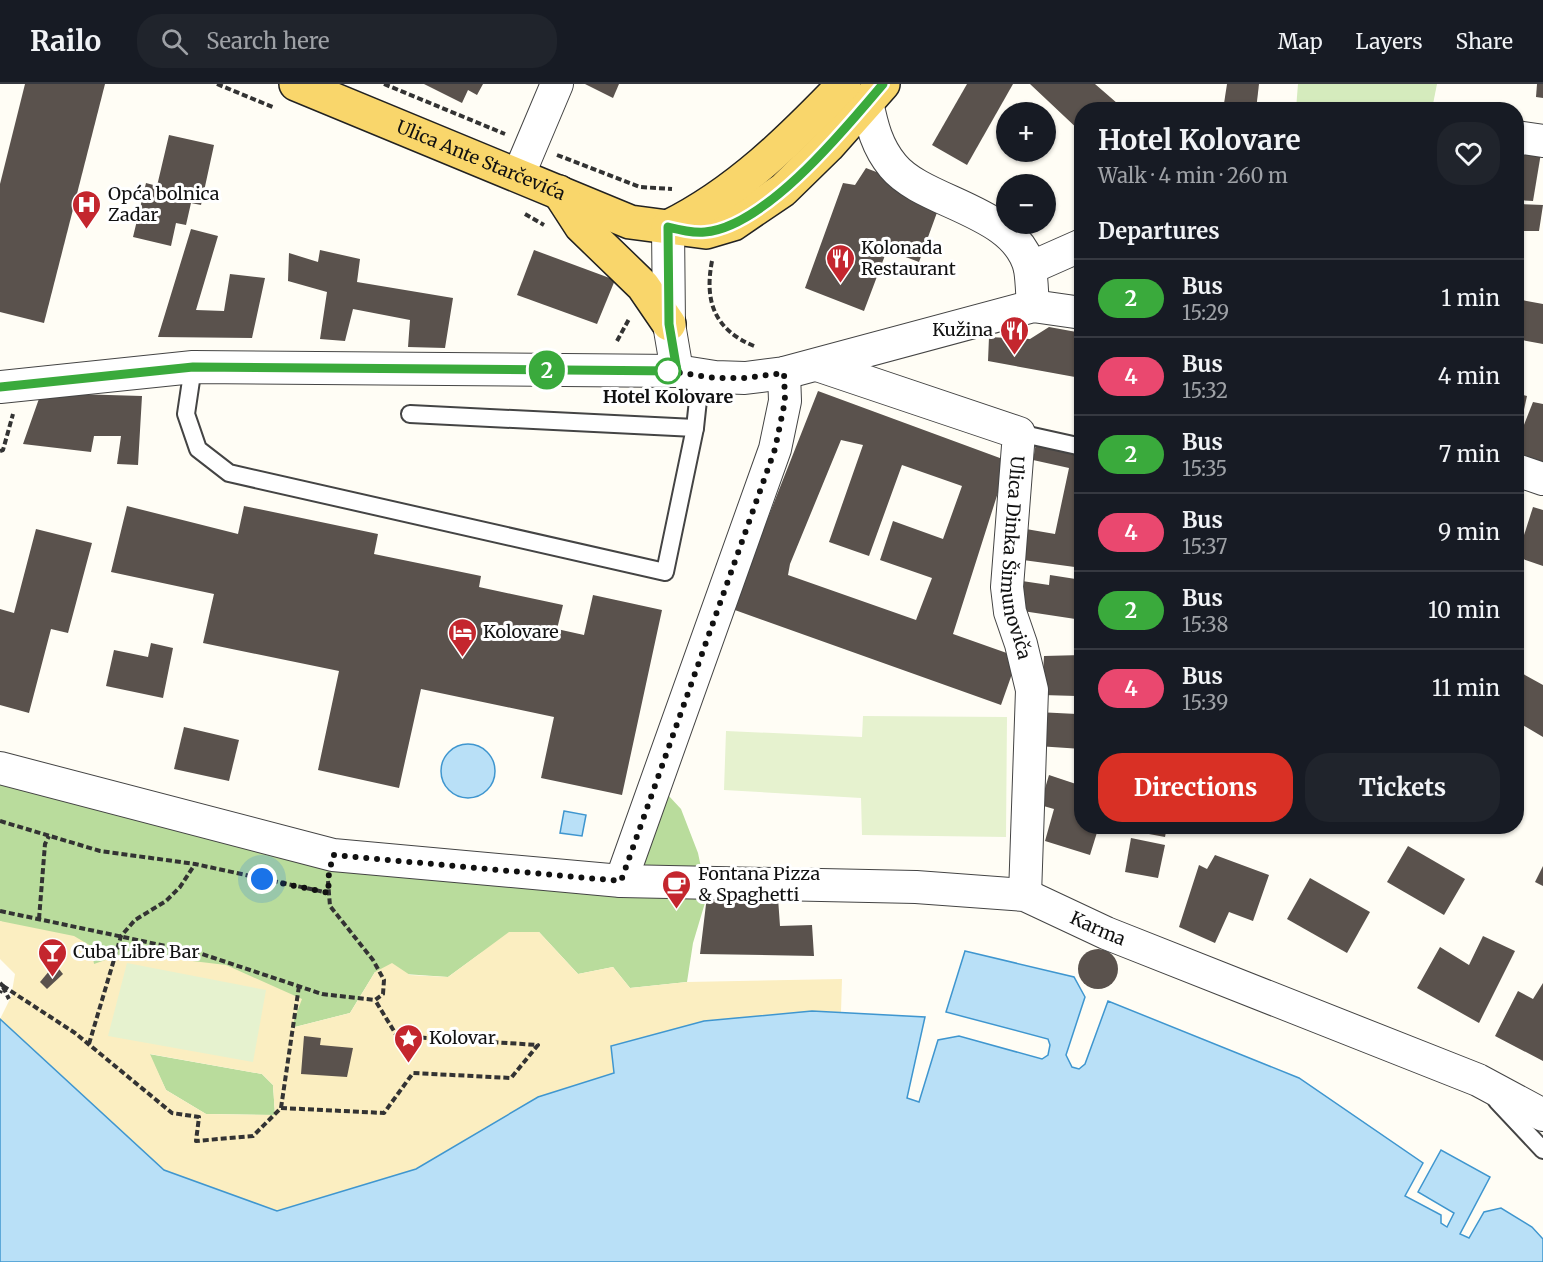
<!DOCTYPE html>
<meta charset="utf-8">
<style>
:root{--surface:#171b24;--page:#20242c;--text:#f1f3f6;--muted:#9ea1a6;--line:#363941;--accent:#d93025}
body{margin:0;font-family:Merriweather,serif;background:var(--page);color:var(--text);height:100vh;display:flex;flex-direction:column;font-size:22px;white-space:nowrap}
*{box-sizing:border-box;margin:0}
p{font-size:20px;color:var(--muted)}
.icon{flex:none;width:33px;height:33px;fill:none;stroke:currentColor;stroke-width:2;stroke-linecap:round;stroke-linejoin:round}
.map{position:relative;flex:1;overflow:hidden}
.sheet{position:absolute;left:1074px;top:18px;width:450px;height:732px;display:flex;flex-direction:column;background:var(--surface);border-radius:24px;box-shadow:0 2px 4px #0004}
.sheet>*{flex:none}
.badge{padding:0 12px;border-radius:20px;font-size:21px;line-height:39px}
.controls{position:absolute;left:996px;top:18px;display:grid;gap:12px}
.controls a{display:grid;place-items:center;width:60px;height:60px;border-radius:50%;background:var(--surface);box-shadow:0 2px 4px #0004;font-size:30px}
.you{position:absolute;width:30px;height:30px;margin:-15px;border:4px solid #fff;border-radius:50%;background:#1a73e8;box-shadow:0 0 0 9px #1a73e833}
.map>.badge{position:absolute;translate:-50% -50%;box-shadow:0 0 0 3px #fff}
h2{padding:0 24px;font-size:22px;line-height:54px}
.round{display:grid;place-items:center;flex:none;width:63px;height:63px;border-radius:24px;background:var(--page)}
.headline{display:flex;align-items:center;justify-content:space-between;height:102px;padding:0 24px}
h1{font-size:28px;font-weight:700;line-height:45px}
.action{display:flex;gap:12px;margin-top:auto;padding:12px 24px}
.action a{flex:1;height:69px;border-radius:24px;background:var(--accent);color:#fff;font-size:24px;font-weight:700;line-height:69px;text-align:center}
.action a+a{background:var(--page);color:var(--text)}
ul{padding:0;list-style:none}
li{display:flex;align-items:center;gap:18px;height:78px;padding:0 24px;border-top:2px solid var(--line)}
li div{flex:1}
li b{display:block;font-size:22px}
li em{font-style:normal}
li .badge{min-width:66px;font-weight:700;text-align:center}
header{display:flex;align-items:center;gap:36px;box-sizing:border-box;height:84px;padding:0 30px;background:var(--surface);border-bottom:2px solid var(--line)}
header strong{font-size:28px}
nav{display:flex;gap:33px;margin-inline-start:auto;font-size:21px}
.search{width:420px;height:54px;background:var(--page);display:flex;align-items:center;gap:15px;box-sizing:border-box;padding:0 21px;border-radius:24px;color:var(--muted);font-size:22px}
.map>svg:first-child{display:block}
.green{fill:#d5ebbd}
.forest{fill:#b9dc9c}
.sand{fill:#fbeec1;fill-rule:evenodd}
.pitch{fill:#e6f2cf}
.water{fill:#b9e0f7;stroke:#3f96cf;stroke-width:1.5}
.building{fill:#5a524d;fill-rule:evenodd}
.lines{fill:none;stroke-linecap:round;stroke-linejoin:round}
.lane-casing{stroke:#444;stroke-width:20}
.street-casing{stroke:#444;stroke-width:34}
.primary-casing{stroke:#222;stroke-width:36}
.path{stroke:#333;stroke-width:4;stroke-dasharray:6 3;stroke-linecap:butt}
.lane{stroke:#fff;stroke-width:16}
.street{stroke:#fff;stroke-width:32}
.primary{stroke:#f9d66b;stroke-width:33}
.line-casing{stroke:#fff;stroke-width:14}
.line{stroke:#3aaa3c;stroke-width:9}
.walk{stroke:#111;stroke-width:6;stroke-dasharray:0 10.8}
.stop-dot{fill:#fff;stroke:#3aaa3c;stroke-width:3}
.labels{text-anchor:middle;stroke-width:6;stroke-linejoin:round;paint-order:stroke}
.street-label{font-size:18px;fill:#111;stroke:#fff}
.poi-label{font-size:18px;fill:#111;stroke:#fff;text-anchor:start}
.stop-label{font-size:18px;font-weight:bold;fill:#111;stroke:#fff}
</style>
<header>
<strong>Railo</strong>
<div class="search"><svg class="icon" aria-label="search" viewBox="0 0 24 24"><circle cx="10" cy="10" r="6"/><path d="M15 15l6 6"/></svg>Search here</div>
<nav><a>Map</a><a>Layers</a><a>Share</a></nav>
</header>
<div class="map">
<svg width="1543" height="1178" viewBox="0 0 1543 1178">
<rect width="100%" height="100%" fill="#fffdf5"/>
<path class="green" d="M1298,0H1437L1432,25H1296Z"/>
<g class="forest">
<path d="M0,684L333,771L620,797L655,697L681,725L698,769L707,812L693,859L687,898L630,904L613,883L578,890L539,848L481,869L448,893L375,888L350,929L291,944L301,915L277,906L94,880L0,837Z"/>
<path d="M149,970L262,990L273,1001L275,1031L206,1030L166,1006Z"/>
</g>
<path class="sand" d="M0,837L74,852L91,862L94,880L125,869L226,881L302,915L291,944L350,929L375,888L392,879L410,891L448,893L509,848H539L578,890L613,883L630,904L687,898L842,895L841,928L812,927L704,937L611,962L614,989L538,1013L416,1085L277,1127L164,1086L0,935L11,913L15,890L0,875ZM150,970L262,990L273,1001L275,1031L206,1030L166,1006Z"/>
<g class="pitch">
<path d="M863,632L1007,633L1006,753L862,751L861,714L724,706L726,647L862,653Z"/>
<path d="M127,879L266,906L253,978L108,952Z"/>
</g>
<g class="water">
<circle cx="468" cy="687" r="27"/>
<path d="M564,727L586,731L582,752L560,749Z"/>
<path d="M965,867L1074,893L1085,913L1066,971L1072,983L1079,985L1085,980L1108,917L1299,994L1423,1079L1405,1112L1441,1131V1139L1447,1143L1454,1129L1418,1108L1441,1066L1490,1093L1460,1150L1469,1154L1484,1128L1501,1124L1532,1143L1543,1155V1178H0V935L164,1086L277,1127L416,1085L538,1013L614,989L611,962L704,937L812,927L925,933L907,1014L919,1018L938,956L959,952L1042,975L1048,971L1050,961L1048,955L946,928Z"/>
</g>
<g class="building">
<path d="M25,0H105L44,239L0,228V100Z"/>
<path d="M424,0H483L477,11L468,6L462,19Z"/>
<path d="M585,0H619L613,14Z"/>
<path d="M967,0H1013L967,81L932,61Z"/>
<path d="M1030,0H1095L1125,26H1082V49Z"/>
<path d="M1227,0H1259L1256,26H1223Z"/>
<path d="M1537,0H1543V14L1536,13Z"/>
<path d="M169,51L214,61L201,121L191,119L186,141L176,139L171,162L133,153L146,99L157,102Z"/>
<path d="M1516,68L1541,69L1533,117L1516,116Z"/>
<path d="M866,84L910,101L939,123L919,178L887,166L864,227L805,204L843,99L855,101Z"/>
<path d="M1516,120L1543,121L1539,147H1516Z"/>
<path d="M191,145L218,152L196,226L224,227L230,190L265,194L252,254L158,253Z"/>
<path d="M320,166L360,175L357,198L453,214L445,264L408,263L410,236L353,225L345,257L320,255L327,208L288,197L289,169L318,178Z"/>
<path d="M534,166L615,196L597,240L517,211Z"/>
<path d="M1516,215L1543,220V260L1516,255Z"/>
<path d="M1049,243L1082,249L1075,293L988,277L989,253L1030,255Z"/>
<path d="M818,307L1008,377L953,550L1018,573L1001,621L732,525ZM841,356L863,361L829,458L869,472L902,381L962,402L943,455L893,437L880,476L932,494L916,536L788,491L790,480Z"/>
<path d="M41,309L142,312L138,381L117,380L121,352H94L91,368L23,360Z"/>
<path d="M1516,309L1527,312L1521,339L1516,338Z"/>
<path d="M1533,318L1543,320V382L1516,374V361Z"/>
<path d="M1036,359L1082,369V484L1023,476L1026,445L1055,450L1069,384L1033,376Z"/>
<path d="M127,422L238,450L244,422L378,450L374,470L481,492L479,503L563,521L557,545L584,551L593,511L662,526L622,711L541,694L554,633L421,605L399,704L318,686L339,587L203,559L214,510L111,488Z"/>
<path d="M1533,423L1543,426V482L1517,473Z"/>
<path d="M36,445L92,459L68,549L51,545L29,629L0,621V525L14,529Z"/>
<path d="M1050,491L1082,496V536L1016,526L1022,497L1049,501Z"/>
<path d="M151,559L173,564L163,614L106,602L114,566L148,573Z"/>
<path d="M1082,571V665L1037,662V628L1077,630V612L1042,611L1044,572Z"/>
<path d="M1516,586L1543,601V653L1516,637Z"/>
<path d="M184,643L239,656L229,697L174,685Z"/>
<path d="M1049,691L1082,702L1076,725L1082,726V742H1099L1090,771L1045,757L1054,725L1040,721Z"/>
<path d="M1133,742H1167L1165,753L1133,747Z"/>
<path d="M1131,754L1165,761L1158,794L1125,788Z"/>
<path d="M1408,762L1465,795L1444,831L1387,798Z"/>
<path d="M1215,771L1269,791L1253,837L1229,828L1215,859L1179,843L1199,781L1207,785Z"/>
<path d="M1543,782V802L1535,798Z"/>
<path d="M1310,794L1370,828L1347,869L1287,835Z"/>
<path d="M707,812L778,814L780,842L812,841L814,872L700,870Z"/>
<path d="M1483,852L1515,867L1479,939L1417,904L1440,863L1469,881Z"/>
<circle cx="1098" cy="885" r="20"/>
<path d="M55,880L63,890L47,905L40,898Z"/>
<path d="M1543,899V977L1495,952L1518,907L1533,915Z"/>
<path d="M304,952L321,954L320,961L353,964L347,993L301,990Z"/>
</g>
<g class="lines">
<defs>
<g id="lane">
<path d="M193,283L186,330L198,365L229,389L665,488L695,344L698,316L693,290"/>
<path d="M410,330L695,344"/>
<path d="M1019,349L1082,363"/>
<path d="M1497,1017L1543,1066"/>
</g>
<g id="street">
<path d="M867,18C872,42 877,63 893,82C924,120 1017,126 1030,185C1032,197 1032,210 1033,222"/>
<path d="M1516,53L1543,57"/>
<path d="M519,90L557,0"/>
<path d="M668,143L669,240L677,287"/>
<path d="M1030,184L1082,161"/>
<path id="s1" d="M817,281L1019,349L1007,503L1010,528L1021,560L1032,606L1025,811"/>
<path d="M0,303L193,283L677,287L715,293L745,294L784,289L1033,222L1082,229"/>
<path d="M1516,386L1543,395"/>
<path id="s2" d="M0,684L333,771L621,797L916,803L1025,811L1106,849L1478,996L1543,1031"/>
<path d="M621,797L775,365L785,317L784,289"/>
</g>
<g id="primary">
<path id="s3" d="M296,0L630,138L706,148L733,140L783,106L828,62L883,0"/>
<path d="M559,108L581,142L643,202L669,240"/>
<path d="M668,143C737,109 791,55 844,0"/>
</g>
</defs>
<use href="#lane" class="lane-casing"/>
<use href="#street" class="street-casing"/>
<use href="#primary" class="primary-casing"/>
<g class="path">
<path d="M217,0L275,24"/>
<path d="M384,0L505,50"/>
<path d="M557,71L640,103L672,105"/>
<path d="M525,130L544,141"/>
<path d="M712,177C704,218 715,246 754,262"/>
<path d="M617,257L629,235"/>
<path d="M0,367L3,366L13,330"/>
<path d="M0,737L100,767L195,780L329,809"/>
<path d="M0,827L199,869L322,910L375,916L383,910L384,896L373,876L330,822L328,797"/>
<path d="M39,835L45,760L49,752"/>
<path d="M0,899L3,902L0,909"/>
<path d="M3,902L75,949L172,1029L199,1033L196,1057L253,1052L281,1024L384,1029L413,989L511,994L538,961L397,952L375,916"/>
<path d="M3,903L9,915"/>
<path d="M89,960L121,852L135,836L166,817L180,803L195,780"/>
<path d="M281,1024L299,902"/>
</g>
<use href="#lane" class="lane"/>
<use href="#street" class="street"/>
<use href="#primary" class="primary"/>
</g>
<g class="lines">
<defs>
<path id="line" d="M0,303L193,283L677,287L669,240L668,143C680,146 692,149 705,148C765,143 845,45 883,0"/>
</defs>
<use href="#line" class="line-casing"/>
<use href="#line" class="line"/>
<path class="walk" d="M262,795L329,809L328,795L333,771L621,797L775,365L785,317L784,289L745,294H715L668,287"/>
</g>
<defs>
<symbol id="hospital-pin" viewBox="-11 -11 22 30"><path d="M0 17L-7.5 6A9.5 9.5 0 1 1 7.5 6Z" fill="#c4262e" stroke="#fff"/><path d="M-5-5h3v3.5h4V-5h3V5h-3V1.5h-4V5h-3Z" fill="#fff"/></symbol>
<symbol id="restaurant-pin" viewBox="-11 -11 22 30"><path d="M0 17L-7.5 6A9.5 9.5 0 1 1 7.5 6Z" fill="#c4262e" stroke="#fff"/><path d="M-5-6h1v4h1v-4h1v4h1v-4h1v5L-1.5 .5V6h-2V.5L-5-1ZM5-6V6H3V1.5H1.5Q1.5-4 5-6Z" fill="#fff"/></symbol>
<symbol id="hotel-pin" viewBox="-11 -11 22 30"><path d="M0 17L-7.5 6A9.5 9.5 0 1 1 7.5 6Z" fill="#c4262e" stroke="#fff"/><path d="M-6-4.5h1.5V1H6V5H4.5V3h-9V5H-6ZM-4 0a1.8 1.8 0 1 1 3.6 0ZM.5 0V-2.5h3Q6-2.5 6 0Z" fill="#fff"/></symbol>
<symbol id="cafe-pin" viewBox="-11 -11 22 30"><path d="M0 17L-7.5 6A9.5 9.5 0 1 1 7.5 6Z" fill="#c4262e" stroke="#fff"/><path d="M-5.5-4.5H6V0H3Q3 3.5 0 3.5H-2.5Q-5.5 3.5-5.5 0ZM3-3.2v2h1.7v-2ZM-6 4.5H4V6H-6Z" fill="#fff"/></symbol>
<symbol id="bar-pin" viewBox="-11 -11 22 30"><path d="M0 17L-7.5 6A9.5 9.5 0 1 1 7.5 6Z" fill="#c4262e" stroke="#fff"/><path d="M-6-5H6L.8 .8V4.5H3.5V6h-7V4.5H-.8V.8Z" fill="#fff"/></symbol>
<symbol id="sight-pin" viewBox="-11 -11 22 30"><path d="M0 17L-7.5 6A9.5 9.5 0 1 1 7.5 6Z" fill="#c4262e" stroke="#fff"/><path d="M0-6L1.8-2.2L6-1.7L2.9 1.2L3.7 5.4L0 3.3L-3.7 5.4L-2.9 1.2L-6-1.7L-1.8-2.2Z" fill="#fff"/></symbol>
</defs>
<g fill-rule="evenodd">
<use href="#hospital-pin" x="70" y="104" width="33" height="45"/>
<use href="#restaurant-pin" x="824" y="158" width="33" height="45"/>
<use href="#restaurant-pin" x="998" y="230" width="33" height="45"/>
<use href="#hotel-pin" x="446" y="532" width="33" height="45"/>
<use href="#cafe-pin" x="660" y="784" width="33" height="45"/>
<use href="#bar-pin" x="36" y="852" width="33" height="45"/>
<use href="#sight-pin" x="392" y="938" width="33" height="45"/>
</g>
<circle class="stop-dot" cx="668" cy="287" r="12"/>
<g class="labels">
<g class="street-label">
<text dy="6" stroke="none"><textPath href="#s3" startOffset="200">Ulica Ante Starčevića</textPath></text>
<text dy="6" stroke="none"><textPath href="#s1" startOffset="339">Ulica Dinka Šimunoviča</textPath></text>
<text dy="6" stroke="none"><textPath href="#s2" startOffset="1118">Karma</textPath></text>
</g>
<g class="poi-label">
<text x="108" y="116">Opća bolnica<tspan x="108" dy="21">Zadar</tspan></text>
<text x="861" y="170">Kolonada<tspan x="861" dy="21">Restaurant</tspan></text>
<text x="993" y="252" text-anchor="end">Kužina</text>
<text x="483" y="554">Kolovare</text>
<text x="698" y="796">Fontana Pizza<tspan x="698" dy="21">&amp; Spaghetti</tspan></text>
<text x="73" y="874">Cuba Libre Bar</text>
<text x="429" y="960">Kolovar</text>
</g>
<g class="stop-label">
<text x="668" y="319">Hotel Kolovare</text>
</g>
</g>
</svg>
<div class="controls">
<a>+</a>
<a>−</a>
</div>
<div class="you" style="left:262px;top:795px"></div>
<b class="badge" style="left:547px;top:286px;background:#3aaa3c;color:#fff">2</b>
<section class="sheet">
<div class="headline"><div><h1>Hotel Kolovare</h1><p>Walk · 4 min · 260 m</p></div><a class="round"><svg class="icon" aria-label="heart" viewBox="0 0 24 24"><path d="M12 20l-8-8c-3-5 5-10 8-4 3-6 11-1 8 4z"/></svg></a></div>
<h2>Departures</h2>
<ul>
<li><span class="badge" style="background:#3aaa3c;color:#fff">2</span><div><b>Bus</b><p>15:29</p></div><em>1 min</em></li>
<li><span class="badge" style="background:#ea486f;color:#fff">4</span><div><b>Bus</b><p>15:32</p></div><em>4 min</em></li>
<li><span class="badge" style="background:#3aaa3c;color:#fff">2</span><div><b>Bus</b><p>15:35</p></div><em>7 min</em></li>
<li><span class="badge" style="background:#ea486f;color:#fff">4</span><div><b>Bus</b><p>15:37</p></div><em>9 min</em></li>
<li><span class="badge" style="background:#3aaa3c;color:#fff">2</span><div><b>Bus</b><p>15:38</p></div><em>10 min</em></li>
<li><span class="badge" style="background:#ea486f;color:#fff">4</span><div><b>Bus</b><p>15:39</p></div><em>11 min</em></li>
</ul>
<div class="action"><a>Directions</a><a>Tickets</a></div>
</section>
</div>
